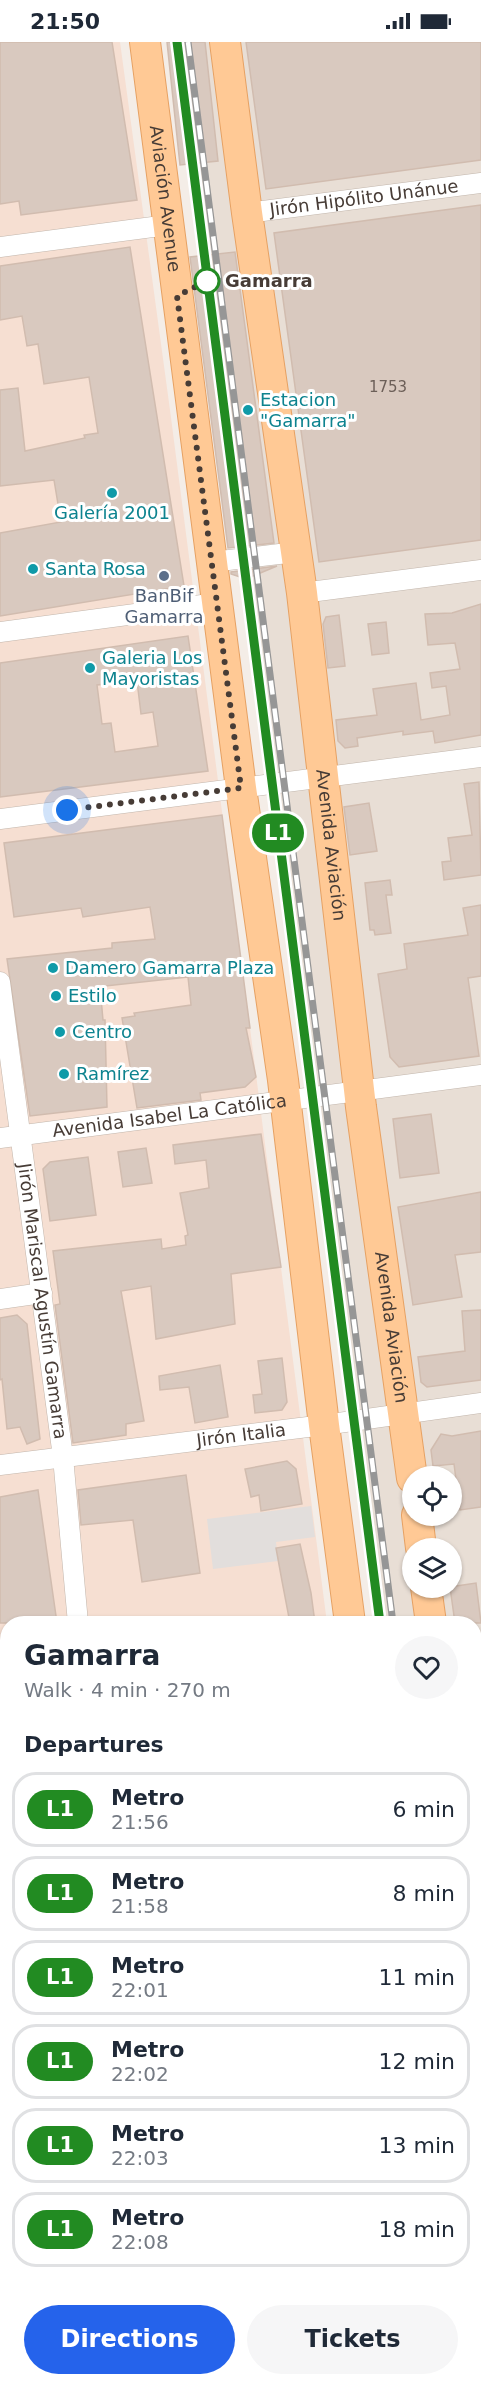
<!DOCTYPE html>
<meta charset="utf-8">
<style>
:root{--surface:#fff;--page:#f6f6f7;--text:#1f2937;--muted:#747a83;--line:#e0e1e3;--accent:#2563eb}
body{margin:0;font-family:"DejaVu Sans",sans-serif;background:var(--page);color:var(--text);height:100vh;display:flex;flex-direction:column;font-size:22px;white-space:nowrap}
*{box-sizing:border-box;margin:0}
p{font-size:20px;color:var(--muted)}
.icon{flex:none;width:33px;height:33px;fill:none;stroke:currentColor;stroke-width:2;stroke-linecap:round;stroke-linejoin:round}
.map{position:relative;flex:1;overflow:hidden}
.details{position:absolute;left:0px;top:1574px;width:482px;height:770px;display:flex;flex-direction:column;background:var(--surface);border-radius:24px 24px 0 0;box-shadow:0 2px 4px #0004}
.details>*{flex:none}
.badge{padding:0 12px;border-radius:20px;font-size:21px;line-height:39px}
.controls{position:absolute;left:402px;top:1424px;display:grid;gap:12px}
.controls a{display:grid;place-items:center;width:60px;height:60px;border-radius:50%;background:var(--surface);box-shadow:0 2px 4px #0004;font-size:30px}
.you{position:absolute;width:30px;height:30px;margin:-15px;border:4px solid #fff;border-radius:50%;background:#1a73e8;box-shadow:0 0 0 9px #1a73e833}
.map>.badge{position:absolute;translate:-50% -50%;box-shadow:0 0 0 3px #fff}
h2{padding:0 24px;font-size:22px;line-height:54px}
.round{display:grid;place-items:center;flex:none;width:63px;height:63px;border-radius:32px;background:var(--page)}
.summary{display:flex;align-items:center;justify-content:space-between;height:102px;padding:0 24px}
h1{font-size:28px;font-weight:700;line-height:45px}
.primary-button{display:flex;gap:12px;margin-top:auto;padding:12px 24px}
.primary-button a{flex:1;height:69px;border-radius:36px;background:var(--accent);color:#fff;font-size:24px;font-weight:700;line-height:69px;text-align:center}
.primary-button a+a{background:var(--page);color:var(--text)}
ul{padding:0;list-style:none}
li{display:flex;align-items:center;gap:18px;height:75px;margin:0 12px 9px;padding:0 12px;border:3px solid var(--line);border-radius:24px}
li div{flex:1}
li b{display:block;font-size:22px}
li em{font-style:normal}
li .badge{min-width:66px;font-weight:700;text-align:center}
.status{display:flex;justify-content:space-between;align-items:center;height:42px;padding:0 30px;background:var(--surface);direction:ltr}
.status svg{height:16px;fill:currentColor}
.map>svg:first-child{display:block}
.residential{fill:#e8ded5;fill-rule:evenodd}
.commercial{fill:#f6dfd2}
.green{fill:#dce9af}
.parking{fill:#e2dedc}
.building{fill:#d9c9bf;stroke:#d1bcaf;stroke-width:1.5;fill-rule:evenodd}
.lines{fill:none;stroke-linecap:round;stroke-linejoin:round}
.street-casing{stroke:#c2b6ac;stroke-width:21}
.primary-casing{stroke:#e6a163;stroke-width:32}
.street{stroke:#fff;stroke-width:20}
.primary{stroke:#ffc995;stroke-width:30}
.rail-casing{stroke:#969696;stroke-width:7}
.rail{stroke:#fff;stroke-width:4.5;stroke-dasharray:14;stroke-linecap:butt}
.line-casing{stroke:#fff;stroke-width:14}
.line{stroke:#228b22;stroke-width:9}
.walk{stroke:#473c36;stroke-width:6;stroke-dasharray:0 10.8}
.stop-dot{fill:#fff;stroke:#228b22;stroke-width:3}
.culture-dot{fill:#0f9aa8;stroke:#fff;stroke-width:2}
.service-dot{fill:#5c6f8a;stroke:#fff;stroke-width:2}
.labels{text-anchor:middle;stroke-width:6;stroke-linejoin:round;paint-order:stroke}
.number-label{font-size:15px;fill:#6c5f58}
.street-label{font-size:18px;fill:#473c36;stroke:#fff}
.stop-label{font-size:18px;font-weight:bold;fill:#473c36;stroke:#fff;text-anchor:start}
.culture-label{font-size:18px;fill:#0d838f;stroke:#fff;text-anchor:start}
.service-label{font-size:18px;fill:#4e5e75;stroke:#fff}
</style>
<div class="status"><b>21:50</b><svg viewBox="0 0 49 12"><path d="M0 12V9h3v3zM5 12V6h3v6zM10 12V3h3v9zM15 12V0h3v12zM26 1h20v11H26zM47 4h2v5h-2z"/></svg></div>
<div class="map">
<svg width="481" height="2342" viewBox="0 0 481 2342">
<rect width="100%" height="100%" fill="#f4ede7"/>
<path class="residential" d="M184,0H481V2296L474,2243V1581H387L307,975ZM412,1434H452V1473H412ZM412,1506H452V1545H412Z"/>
<path class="commercial" d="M0,0H120L170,368L327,1581H8V2284L0,2287Z"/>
<g class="green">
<path d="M0,1664L8,1666L7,1756L0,1775Z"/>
<path d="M7,2331L8,2336H100L74,2342H0V2333Z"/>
</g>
<path class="parking" d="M311,1464L315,1495L276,1500L278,1519L213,1527L207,1477Z"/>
<g class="building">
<path d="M0,0H112L137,158L21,173L19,159L0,162Z"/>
<path d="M167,0H205L218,119L180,123Z"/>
<path d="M246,0H481V118L266,147Z"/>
<path d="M481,163V498L319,520L274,191Z"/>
<path d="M130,205L184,544L0,574V491L61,480L54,438L0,444V348L18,346L25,409L85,396L84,393L98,391L89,335L44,342L38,302L27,304L22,274L0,278V224Z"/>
<path d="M235,210L274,501L228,506L190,215Z"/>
<path d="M277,524L246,537L231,532V530Z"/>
<path d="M481,562V693L435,701L433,689L403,693V689L357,696L358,704L345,706L338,699L336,678L377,673L373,647L416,641L421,678L450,673L446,644L432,646L430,631L460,627L455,601L428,603L425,572L452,571Z"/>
<path d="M339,573L345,624L328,626L323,582L326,575Z"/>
<path d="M386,580L389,611L372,613L368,582Z"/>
<path d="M188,594L208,729L0,755V621ZM137,639L141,672L153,670L158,704L115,710L111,681L102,682L97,643Z"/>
<path d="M479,740L481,833L444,838L442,820L451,819L448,796L472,793L464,742Z"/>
<path d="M369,761L377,809L350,813L344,765Z"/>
<path d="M222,773L250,986H246L256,1035L245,1045L200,1051L201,1058L137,1066L122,976L135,974L134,971L191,963L188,935L105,944L100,945L103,978H105L107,1065L30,1074L7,917L112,906V901L155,897L150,865L83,875L81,866L14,875L4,801Z"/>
<path d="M390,838L392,853H386L391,891L375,893L374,888H370L365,841Z"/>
<path d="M481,863V934L468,936L479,1014L399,1025L390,1015L378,932L407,927L404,902L468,893L463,866Z"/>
<path d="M431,1072L439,1131L400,1136L393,1077Z"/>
<path d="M261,1092L281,1225L231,1232L235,1282L156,1297L151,1244L121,1249L144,1379L126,1382V1393L73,1401L55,1263L60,1262L53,1209L161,1197L162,1207L186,1203L185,1194L188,1193L180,1151L209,1146L206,1118L175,1122L173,1103Z"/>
<path d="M146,1106L152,1141L123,1145L118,1110Z"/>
<path d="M88,1115L96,1173L50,1179L43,1127L50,1120Z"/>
<path d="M481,1150V1210L455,1213L462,1255L413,1263L398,1165Z"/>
<path d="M481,1268V1338L427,1345L421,1340L418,1315L465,1309L462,1269Z"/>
<path d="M17,1273L27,1282L40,1397L27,1402L20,1385L7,1387L2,1337L0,1338V1276Z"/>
<path d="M282,1316L287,1360L282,1368L255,1371L253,1353L262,1352L258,1319Z"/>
<path d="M220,1323L228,1375L195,1381L189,1345L160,1348L159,1334Z"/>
<path d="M481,1389V1465L460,1468L454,1422L433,1424L431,1408L441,1392L452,1394Z"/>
<path d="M287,1419L296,1427L302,1462L261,1469L259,1453L251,1455L245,1427Z"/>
<path d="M186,1433L200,1531L142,1540L133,1478L81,1483L78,1448Z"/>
<path d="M38,1448L57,1581H0V1455Z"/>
<path d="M300,1502L311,1551L315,1581H290L282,1539L276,1506Z"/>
<path d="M476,1541L481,1581H455L450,1545Z"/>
</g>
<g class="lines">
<defs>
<g id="street">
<path id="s1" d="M247,171L481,141"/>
<path d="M0,205L168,183"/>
<path d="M212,520L296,510"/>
<path d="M302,551L481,528"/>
<path d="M0,590L217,561"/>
<path d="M0,777L481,715"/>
<path id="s2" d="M0,940L63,1415L78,1581"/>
<path id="s3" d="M0,1096L481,1033"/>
<path d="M0,1257L42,1251"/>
<path id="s4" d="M0,1423L324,1383L481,1361"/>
<path d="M0,1658L8,1660"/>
<path d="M474,1686L481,1685"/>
<path d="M0,1789L8,1772"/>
<path d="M0,1851L8,1907"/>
<path d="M0,2089L8,2088"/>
</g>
<g id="primary">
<path id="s5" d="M145,0L241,746L283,1038L324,1383L350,1581"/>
<path id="s6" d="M225,0L247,171L302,551L361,1065L412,1436"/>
<path d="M417,1473L421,1506"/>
<path d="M426,1545L431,1581"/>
<path d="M474,1904L481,1956"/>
<path d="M474,2163L481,2159"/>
<path d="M474,2221L481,2234"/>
<path d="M0,2313L8,2311"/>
<path d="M455,2336L456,2342"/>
<path d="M128,2342L152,2336"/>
</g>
</defs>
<use href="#street" class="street-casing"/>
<use href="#primary" class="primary-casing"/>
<use href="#street" class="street"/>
<use href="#primary" class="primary"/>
<defs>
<g id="rail">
<path d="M177,0L380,1581"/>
<path d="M188,0L393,1581"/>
<path d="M474,2188L481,2241"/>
<path d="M474,2281L481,2333"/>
</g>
</defs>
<use href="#rail" class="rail-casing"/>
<use href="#rail" class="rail"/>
</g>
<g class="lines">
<defs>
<path id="line" d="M177,0L380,1581"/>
</defs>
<use href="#line" class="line-casing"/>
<use href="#line" class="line"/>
<path class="walk" d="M67,768L241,746L177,254L207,239"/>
</g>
<circle class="stop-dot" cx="207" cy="239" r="12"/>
<g class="culture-dot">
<circle cx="248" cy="368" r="6"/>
<circle cx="112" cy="451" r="6"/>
<circle cx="33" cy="527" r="6"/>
<circle cx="90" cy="626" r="6"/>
<circle cx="53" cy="926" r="6"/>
<circle cx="56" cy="954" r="6"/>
<circle cx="60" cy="990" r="6"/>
<circle cx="64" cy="1032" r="6"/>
</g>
<circle class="service-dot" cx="164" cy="534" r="6"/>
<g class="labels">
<g class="number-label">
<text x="388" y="350">1753</text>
</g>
<g class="street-label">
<text dy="6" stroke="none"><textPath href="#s5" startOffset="158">Aviación Avenue</textPath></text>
<text dy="6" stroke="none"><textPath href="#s1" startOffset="118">Jirón Hipólito Unánue</textPath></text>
<text dy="6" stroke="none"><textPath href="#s6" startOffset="810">Avenida Aviación</textPath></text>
<text dy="6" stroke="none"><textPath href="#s3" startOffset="171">Avenida Isabel La Católica</textPath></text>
<text dy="6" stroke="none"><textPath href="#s2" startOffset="322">Jirón Mariscal Agustín Gamarra</textPath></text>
<text dy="6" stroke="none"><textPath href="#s6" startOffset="1296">Avenida Aviación</textPath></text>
<text dy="6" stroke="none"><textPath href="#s4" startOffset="243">Jirón Italia</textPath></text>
</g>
<g class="stop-label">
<text x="225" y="245">Gamarra</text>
</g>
<g class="culture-label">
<text x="260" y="364">Estacion<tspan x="260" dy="21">"Gamarra"</tspan></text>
<text x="112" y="477" text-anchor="middle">Galería 2001</text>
<text x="45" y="533">Santa Rosa</text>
<text x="102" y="622">Galeria Los<tspan x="102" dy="21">Mayoristas</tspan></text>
<text x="65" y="932">Damero Gamarra Plaza</text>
<text x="68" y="960">Estilo</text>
<text x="72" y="996">Centro</text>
<text x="76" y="1038">Ramírez</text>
</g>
<g class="service-label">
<text x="164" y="560">BanBif<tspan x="164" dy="21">Gamarra</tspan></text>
</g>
</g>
</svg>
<div class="controls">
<a><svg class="icon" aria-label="locate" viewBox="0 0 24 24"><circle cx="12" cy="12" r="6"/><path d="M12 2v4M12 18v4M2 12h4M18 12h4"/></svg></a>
<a><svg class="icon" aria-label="layers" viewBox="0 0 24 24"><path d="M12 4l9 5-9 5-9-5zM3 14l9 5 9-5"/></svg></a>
</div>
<div class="you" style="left:67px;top:768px"></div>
<b class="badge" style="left:278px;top:791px;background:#228b22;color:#fff">L1</b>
<section class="details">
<div class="summary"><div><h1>Gamarra</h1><p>Walk · 4 min · 270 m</p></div><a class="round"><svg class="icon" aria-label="heart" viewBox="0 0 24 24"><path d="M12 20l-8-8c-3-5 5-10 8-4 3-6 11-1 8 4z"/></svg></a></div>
<h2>Departures</h2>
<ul>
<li><span class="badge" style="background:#228b22;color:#fff">L1</span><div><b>Metro</b><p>21:56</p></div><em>6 min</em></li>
<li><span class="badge" style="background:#228b22;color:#fff">L1</span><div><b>Metro</b><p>21:58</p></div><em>8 min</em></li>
<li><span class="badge" style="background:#228b22;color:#fff">L1</span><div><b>Metro</b><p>22:01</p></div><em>11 min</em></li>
<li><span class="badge" style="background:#228b22;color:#fff">L1</span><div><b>Metro</b><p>22:02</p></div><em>12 min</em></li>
<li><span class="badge" style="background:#228b22;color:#fff">L1</span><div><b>Metro</b><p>22:03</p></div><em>13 min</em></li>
<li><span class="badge" style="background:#228b22;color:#fff">L1</span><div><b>Metro</b><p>22:08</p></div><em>18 min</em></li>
</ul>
<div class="primary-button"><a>Directions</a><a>Tickets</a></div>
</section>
</div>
